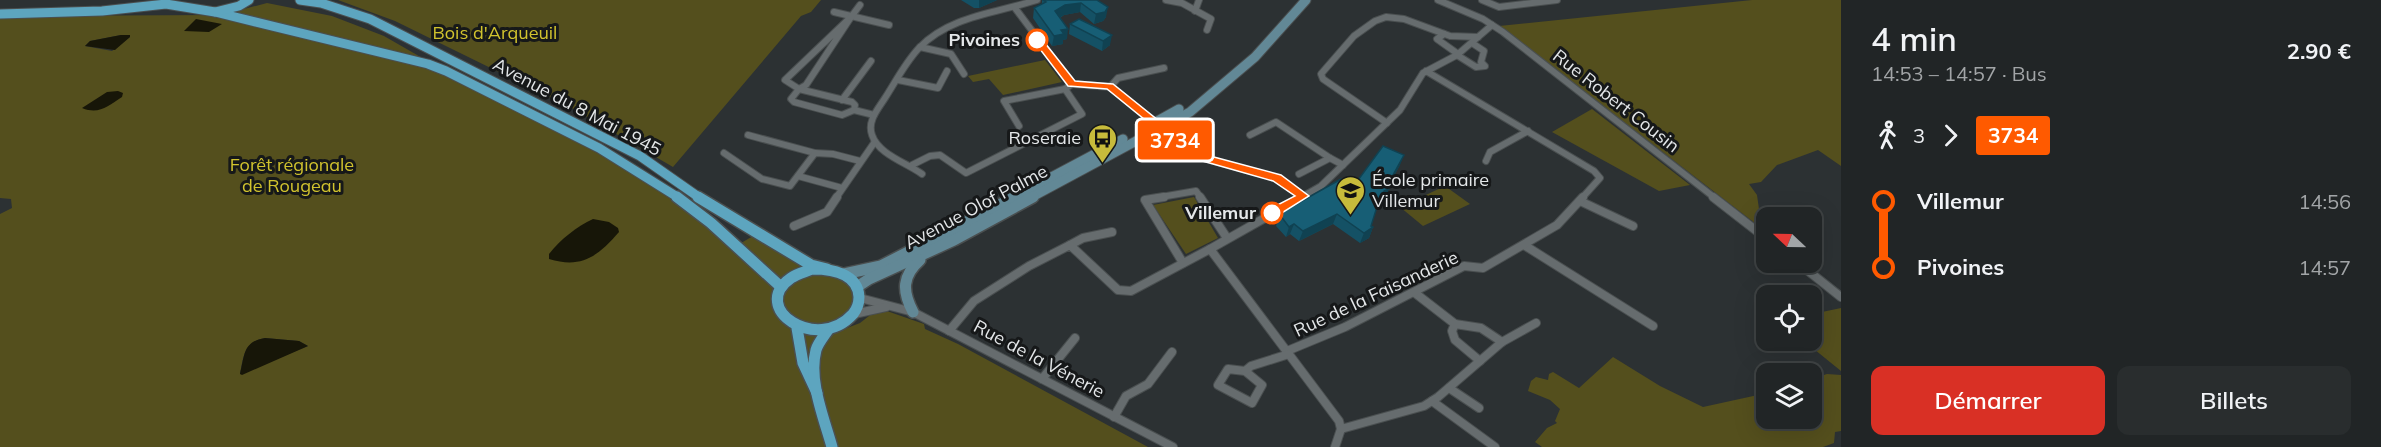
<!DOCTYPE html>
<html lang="fr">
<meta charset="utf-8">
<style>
:root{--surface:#212526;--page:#292d2e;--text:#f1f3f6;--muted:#a2a5a7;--line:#3e4243;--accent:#d93025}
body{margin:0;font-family:Mulish,sans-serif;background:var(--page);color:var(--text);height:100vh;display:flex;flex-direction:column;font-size:22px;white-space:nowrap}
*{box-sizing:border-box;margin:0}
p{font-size:20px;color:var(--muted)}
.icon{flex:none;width:33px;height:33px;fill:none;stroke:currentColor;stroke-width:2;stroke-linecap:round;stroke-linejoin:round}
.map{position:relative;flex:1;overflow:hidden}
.sheet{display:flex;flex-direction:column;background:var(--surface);width:540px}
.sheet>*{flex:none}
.badge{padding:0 12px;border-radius:4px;font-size:21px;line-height:39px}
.needle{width:39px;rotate:292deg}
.buttons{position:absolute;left:1756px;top:207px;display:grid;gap:12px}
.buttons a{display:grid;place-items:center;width:66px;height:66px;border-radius:12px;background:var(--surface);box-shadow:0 6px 24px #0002,0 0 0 2px var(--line);font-size:30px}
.map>.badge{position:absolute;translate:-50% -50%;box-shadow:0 0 0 3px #fff}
.legs{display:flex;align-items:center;gap:9px;height:66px;padding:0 30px;font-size:20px}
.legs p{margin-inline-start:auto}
.summary{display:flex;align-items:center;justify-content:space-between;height:102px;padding:0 30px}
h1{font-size:33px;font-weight:600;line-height:45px}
.action{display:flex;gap:12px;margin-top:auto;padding:12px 30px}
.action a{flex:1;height:69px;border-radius:12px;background:var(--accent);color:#fff;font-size:24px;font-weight:600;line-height:69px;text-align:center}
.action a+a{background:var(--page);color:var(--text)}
ul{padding:0 30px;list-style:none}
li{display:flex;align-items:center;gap:21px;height:66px;font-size:22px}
li i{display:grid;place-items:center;width:9px;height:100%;margin:0 8px;background:currentColor}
li i::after{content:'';width:15px;height:15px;margin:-8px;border:4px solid;border-radius:50%;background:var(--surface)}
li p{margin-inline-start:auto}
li:first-child i{background:linear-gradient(#0000 50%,currentColor 0)}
li:last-child i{background:linear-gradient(currentColor 50%,#0000 0)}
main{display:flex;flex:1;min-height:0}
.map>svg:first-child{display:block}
.green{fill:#544f1d;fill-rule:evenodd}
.water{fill:#171608}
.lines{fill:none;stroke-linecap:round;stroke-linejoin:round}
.minor-far1-casing{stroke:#4a4f50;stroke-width:8}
.minor-casing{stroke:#4a4f50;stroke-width:10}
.secondary-far1-casing{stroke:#4a4f50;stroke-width:11}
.secondary-casing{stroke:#4a4f50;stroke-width:14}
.primary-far1-casing{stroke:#4a4f50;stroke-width:11}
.primary-casing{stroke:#4a4f50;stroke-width:14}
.minor-far1{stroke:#666c6e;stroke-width:6}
.minor{stroke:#666c6e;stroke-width:8}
.secondary-far1{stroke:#628896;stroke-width:9}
.secondary{stroke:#628896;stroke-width:11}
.primary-far1{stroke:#5da5bf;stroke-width:9}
.primary{stroke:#5da5bf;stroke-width:11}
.wall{fill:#145165}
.shaded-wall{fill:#104252}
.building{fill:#175e75;stroke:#104252;stroke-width:1.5}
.line-1{fill:#ff5a00;stroke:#fff;stroke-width:1.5}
.stop-1-dot{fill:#fff;stroke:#ff5a00;stroke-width:3}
.labels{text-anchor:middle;stroke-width:6;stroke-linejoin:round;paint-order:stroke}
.park-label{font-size:18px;fill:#d1c32e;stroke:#161819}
.stop-label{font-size:18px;font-weight:bold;fill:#e4e7e9;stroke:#161819;text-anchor:end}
.street-label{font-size:18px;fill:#e4e7e9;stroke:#161819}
.poi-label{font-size:18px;fill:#e4e7e9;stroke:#161819;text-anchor:end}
</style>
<main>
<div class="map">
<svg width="1841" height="447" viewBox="0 0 1841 447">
<rect width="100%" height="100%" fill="#2c3133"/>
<g class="green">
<path d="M338,0H821L811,12L801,16L673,167L570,107L395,21Z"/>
<path d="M1752,0H1841V166L1818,150L1777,165L1761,182L1749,184L1757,195L1759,209L1770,212L1778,217L1767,218V228L1760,227L1499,26Z"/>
<path d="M267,3L332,16L384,36L492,98L632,171L683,205L731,249L753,236C766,246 773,246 787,252C809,261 830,271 851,283L856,303L836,324L834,333L860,323L874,312L884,310L924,324L925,329L958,344L1148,447H0V214L12,208L11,199L0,198V16L221,15ZM121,35H128L130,37L112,51L85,46L90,41ZM265,338L299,341L308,346L240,374C244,354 244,342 265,338Z"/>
<path d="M1045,60L1062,82L1003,95L989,79L973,82L968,76Z"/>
<path d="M1592,109L1690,185L1659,191L1552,132Z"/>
<path d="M1445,186L1470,204L1423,226L1400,207Z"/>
<path d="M1194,197L1218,238L1186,254L1153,205Z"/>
<path d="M1841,308V371L1804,341L1812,340V328L1822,312Z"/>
<path d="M1613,357L1660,386L1703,407L1767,393V418H1812V379L1827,374L1841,375V431L1835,432L1834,443L1823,447H1542L1535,442L1547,428L1557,423L1555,421L1560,409L1550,400L1528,391L1531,381L1536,377L1548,380L1549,374L1553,372L1579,388Z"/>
</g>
<g class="water">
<path d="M196,19L222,24L209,32L184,31Z"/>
<path d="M121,35H130V37L115,50L85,46L90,41Z"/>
<path d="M118,91L123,93L122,97C108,106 99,115 82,108L107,92Z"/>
<path d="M593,219L609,222L618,228L619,232C598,256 582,269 549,259V254C560,240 577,226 593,219Z"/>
<path d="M265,338L299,341L308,346L242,375L240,374C245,354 243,342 265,338Z"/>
</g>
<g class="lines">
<defs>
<g id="minor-far1">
<path d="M1166,0L1182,3L1211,19L1207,30"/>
<path d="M1438,0L1483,19L1503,32L1715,198"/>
<path d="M1482,0L1499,7L1557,0"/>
<path d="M1015,8L1072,84L1110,87L1195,156L1277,178L1303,196"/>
<path d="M1195,11L1199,0"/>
<path d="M834,12L889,25"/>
<path d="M851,17L806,85L799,89L785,80Z"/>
<path d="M851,17L860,5"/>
<path d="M1444,34L1437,39L1458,54"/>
<path d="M920,47L951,54L964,74"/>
<path d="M1457,55L1476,67L1485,66L1481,62L1484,51L1472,43"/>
<path d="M1426,71L1594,171L1600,178L1582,198"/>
<path d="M898,80L938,88L947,71"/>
<path d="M1110,87L1118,78L1164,68"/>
<path d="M799,89L852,102L855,105L854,110L842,115L794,102L791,99Z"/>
<path d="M842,100L871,61"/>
<path d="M854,110L874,115"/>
<path d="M1387,123L1323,79L1321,74L1354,36L1375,21L1386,17L1404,19L1450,36L1478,37"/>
<path d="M1019,126L1004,101L1065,89"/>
<path d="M748,135L815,153"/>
<path d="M1250,135L1276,122L1330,158"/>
<path d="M724,153L762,179L790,186L815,153L833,154L860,161"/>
<path d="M1486,161L1490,152L1528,131"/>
<path d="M912,165L930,156L940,155L966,173L1082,114L1065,89L1072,84"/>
<path d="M922,174C907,163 878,154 872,135C867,121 878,109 885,98C896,81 905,63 919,48C949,16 997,13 1037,0"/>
<path d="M1299,174L1330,158L1343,165"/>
<path d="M798,176L842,188"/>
<path d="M836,198L874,143"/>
<path d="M1155,198L1196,191L1201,198"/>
<path d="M1300,198L1321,186L1400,110L1423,73L1457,55L1492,25"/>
</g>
<g id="minor">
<path d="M1164,197L1145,200L1183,263"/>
<path d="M1200,197L1227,238"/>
<path d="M1302,197L1210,249L1339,421L1341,429L1335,447"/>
<path d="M1713,197L1767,239"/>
<path d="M1580,201L1633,226"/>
<path d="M794,226L827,212L837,197"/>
<path d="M1070,245L1083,238L1112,232"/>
<path d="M1524,245L1653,326"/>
<path d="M1797,262L1841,297"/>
<path d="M1415,293L1455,324"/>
<path d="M860,298L913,312L1173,447"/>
<path d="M854,314L886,307"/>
<path d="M949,331L974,301L1029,266L1070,245L1118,290L1131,291L1210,249"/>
<path d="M1287,351L1345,327L1464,266L1483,268L1557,225L1583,197"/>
<path d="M1480,361L1455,340L1452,331L1455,324L1481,328L1502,342"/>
<path d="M1228,369L1245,371L1262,385L1252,403L1218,385Z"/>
<path d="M1245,371L1251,366L1289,354"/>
<path d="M1042,379L1075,338"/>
<path d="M1449,388L1479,408"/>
<path d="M1432,401L1495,447"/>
<path d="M1114,417L1126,396L1148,384L1172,352"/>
<path d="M1341,429L1424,406L1438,397L1502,342L1536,323"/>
</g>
<g id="secondary-far1">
<path d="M1143,129L1179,109"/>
<path d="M1012,198L1123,139"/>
<path d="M1030,198L1190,112L1255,57L1306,0"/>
</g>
<g id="secondary">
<path d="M844,274L881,266L1015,197"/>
<path d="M857,287L869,279L954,240L1033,197"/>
<path d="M913,312C902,291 902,276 920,260"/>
</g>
<g id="primary-far1">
<path d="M300,0L321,3L370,19L640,156L700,198"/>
<path d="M215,12L428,64L446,71L599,148L679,198"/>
<path d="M0,14L102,11L166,4L215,12L239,6L249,0"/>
</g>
<g id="primary">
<path d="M677,197L711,223L781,287"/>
<path d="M698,197L811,265L827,269"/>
<path d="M812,269C831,269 858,273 859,297C859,303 857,309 853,314C817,354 748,308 791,278C797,274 805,272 812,269Z"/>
<path d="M797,328L803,363L817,393"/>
<path d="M828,330C824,336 818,343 816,350C808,380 824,418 832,447"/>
</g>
</defs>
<use href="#minor-far1" class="minor-far1-casing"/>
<use href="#minor" class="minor-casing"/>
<use href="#secondary-far1" class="secondary-far1-casing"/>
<use href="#secondary" class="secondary-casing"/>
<use href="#primary-far1" class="primary-far1-casing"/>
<use href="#primary" class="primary-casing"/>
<use href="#minor-far1" class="minor-far1"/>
<use href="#minor" class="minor"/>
<use href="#secondary-far1" class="secondary-far1"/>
<use href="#secondary" class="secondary"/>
<use href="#primary-far1" class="primary-far1"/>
<use href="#primary" class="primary"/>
</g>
<g class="wall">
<path d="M961,0H997L979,8H974Z"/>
<path d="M1042,0H1097L1106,17L1103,21L1094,24L1080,12L1064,15L1060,18L1067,39L1063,40V44L1052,46L1033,18L1034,8L1042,4Z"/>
<path d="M1079,19L1110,45L1102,51L1069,34L1070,24Z"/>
<path d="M1400,165L1388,186L1385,199L1379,202L1378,204L1371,226L1373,227L1369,238L1360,243L1333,224L1299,241L1290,234L1286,237L1276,226L1280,215L1353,187Z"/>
</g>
<g class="shaded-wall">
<path d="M979,0H997L979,8Z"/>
<path d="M1081,3L1080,12L1064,15L1054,21L1055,11L1065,5Z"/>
<path d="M1108,7L1106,17L1103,21L1094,24L1096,14Z"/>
<path d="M1068,29L1067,39L1063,40V44L1052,46L1054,36L1061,30Z"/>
<path d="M1112,35L1110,45L1102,51L1103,41Z"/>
<path d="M1404,155L1400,165L1386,191L1389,189L1385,199L1379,202L1376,207L1380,197Z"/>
<path d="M1337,214L1333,224L1299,241L1303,231Z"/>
<path d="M1294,224L1290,234L1286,237L1289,227Z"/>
<path d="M1373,227L1369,238L1360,243L1364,233Z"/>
</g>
<g class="building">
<path d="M1043,0H1097L1108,7L1105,12L1096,14L1081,3L1065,5L1055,11L1068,29L1061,30L1064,34L1054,36L1034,8L1046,2Z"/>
<path d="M1079,19L1112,35L1103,41L1070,24Z"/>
<path d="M1383,146L1404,155L1388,184L1389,189L1384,191L1380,197L1371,226L1373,227L1364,233L1337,214L1303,231L1294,224L1289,227L1280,215L1284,211L1341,179L1353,187Z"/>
</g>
<path class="line-1" d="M1037,37L1041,38L1075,81L1113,84L1199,153L1281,175L1309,196L1277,216H1268V210L1295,196L1273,181L1192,158L1107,89L1068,86L1033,40Z"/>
<defs>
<symbol id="bus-pin" viewBox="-11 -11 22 30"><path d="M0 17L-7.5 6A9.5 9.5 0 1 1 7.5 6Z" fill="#c7bb3b" stroke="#161819"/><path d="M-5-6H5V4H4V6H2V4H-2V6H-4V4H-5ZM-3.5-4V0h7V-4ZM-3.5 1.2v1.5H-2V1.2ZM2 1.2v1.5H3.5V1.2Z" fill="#111"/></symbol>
<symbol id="school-pin" viewBox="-11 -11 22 30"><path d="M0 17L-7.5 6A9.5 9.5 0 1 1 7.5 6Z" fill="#c7bb3b" stroke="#161819"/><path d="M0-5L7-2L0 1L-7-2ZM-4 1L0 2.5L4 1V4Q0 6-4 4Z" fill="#111"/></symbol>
</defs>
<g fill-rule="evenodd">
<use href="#bus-pin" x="1086" y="122" width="33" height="45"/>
<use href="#school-pin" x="1334" y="174" width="33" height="45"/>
</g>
<g class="stop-1-dot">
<circle cx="1037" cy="40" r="10"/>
<circle cx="1272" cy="213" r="10"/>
</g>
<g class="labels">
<g class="park-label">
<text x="495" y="39">Bois d'Arqueuil</text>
<text x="292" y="171">Forêt régionale<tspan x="292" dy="21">de Rougeau</tspan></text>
</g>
<g class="stop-label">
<text x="1020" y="46">Pivoines</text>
<text x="1256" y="219">Villemur</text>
</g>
<g class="street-label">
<text transform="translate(1616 101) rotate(38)" y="6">Rue Robert Cousin</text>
<text transform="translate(577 107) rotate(28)" y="6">Avenue du 8 Mai 1945</text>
<text transform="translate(976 207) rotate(-28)" y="6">Avenue Olof Palme</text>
<text transform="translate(1376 294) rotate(-25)" y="6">Rue de la Faisanderie</text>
<text transform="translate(1039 359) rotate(28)" y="6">Rue de la Vénerie</text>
</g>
<g class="poi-label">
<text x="1081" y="144">Roseraie</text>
<text x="1372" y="186" text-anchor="start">École primaire<tspan x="1372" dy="21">Villemur</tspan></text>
</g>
</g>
</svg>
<div class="buttons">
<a><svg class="needle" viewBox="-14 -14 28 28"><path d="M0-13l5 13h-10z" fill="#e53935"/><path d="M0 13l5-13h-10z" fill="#a2a5a7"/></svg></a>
<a><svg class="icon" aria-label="locate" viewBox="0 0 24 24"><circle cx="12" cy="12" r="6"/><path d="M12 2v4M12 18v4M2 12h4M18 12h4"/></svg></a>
<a><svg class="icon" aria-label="layers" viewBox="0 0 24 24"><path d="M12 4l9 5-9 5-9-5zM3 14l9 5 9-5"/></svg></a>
</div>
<b class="badge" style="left:1175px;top:140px;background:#ff5a00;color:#fff">3734</b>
</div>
<section class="sheet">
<div class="summary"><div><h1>4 min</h1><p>14:53 – 14:57 · Bus</p></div><b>2.90 €</b></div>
<div class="legs"><svg class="icon" aria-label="walk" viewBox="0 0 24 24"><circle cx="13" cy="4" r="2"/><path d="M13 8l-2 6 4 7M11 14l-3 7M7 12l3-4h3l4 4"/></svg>3<svg class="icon" aria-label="forward" viewBox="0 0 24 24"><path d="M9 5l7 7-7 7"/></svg><b class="badge" style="background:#ff5a00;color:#fff">3734</b></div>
<ul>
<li><i style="color:#ff5a00"></i><b>Villemur</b><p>14:56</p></li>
<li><i style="color:#ff5a00"></i><b>Pivoines</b><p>14:57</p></li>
</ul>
<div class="action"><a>Démarrer</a><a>Billets</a></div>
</section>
</main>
